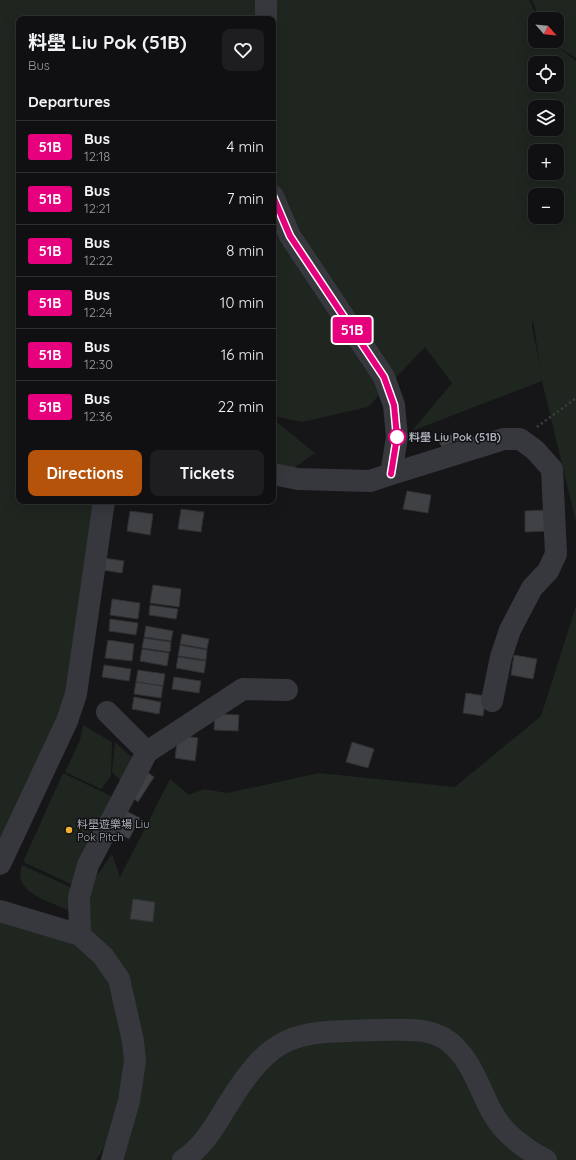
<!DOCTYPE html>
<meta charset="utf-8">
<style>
:root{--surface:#101012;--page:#1e1e20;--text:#f1f3f6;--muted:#9c9d9f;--line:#303032;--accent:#b45309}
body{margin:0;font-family:Quicksand,"Noto Sans SC",sans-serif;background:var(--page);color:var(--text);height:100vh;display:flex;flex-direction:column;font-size:15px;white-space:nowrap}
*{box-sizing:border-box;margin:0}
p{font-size:13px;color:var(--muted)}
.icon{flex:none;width:22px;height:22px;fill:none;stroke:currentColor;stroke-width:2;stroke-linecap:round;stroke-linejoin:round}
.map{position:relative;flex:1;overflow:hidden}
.sheet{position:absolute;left:16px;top:16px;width:260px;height:488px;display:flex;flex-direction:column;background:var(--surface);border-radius:8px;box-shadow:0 4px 16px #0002,0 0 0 1px var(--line)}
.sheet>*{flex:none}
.badge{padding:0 8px;border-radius:3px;font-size:14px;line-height:26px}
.needle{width:26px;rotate:117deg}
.tools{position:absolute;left:528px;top:12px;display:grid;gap:8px}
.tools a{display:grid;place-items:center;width:36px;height:36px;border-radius:8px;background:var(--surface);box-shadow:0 4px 16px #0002,0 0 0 1px var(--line);font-size:20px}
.map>.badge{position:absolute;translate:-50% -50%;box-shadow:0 0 0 2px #fff}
h2{padding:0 12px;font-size:15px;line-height:36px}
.round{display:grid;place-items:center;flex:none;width:42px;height:42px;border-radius:8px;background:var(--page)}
.summary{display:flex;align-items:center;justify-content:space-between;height:68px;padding:0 12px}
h1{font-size:19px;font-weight:700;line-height:30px}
.cta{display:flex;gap:8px;margin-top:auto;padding:8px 12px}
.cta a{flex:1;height:46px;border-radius:8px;background:var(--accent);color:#fff;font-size:16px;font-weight:700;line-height:46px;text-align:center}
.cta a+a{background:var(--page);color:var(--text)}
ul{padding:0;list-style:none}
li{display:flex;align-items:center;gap:12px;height:52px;padding:0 12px;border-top:1px solid var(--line)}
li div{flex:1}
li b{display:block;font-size:15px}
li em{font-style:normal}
li .badge{min-width:44px;font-weight:700;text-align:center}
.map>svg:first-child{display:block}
.green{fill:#1e261f;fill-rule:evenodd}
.building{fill:#404145;stroke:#303034}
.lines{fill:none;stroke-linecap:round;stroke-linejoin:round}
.path{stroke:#3d3f44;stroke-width:2.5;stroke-dasharray:2 3;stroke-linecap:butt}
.minor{stroke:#37383d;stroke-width:22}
.line-casing{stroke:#fff;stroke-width:9}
.line{stroke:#e6007e;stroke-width:6}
.stop-dot{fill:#fff;stroke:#e6007e;stroke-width:2}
.poi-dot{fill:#f2b134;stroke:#111113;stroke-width:1.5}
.labels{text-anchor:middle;stroke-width:3;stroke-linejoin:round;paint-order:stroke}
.stop-label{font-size:11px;font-weight:bold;fill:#a8adb8;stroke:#111113;text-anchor:start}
.poi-label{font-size:11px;fill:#a8adb8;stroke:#111113;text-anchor:start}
</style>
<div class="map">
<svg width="576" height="1160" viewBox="0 0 576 1160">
<rect width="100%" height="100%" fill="#161618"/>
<g class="green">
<path d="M0,0H529L539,19H535V41H557V19H540L532,0H576V58L558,47L576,61V522L542,381L412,431L452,383L425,347L368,407L302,422L273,416V19H19V501H115L72,707L0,864ZM535,63H557V85H535ZM535,107H557V129H535ZM535,151H557V173H535ZM535,195H557V217H535ZM533,319L540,367L532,327Z"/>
<path d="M273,419L315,453L282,476L273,473Z"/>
<path d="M576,606V1160H123L130,1108L96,1160H0V904L66,931L88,888L112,854L120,877L170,779L189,795L204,789L227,793L319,773L455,787L541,716Z"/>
<path d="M83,725L112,742L111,776L101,789L65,772L80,740Z"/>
<path d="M115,742L137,762L125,785L112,772Z"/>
<path d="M63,773L115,798L75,886L23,862Z"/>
<path d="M22,865L72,888L74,912C60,906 23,896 20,877C20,873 21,869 22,865Z"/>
</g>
<g class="building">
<path d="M458,432L461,439L442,447L438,440Z"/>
<path d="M407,491L431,495L428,513L403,509Z"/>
<path d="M181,509L204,512L201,532L178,529Z"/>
<path d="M548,510L549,531L525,532V511Z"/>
<path d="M130,511L153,514L150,535L127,531Z"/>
<path d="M104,558L124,561L122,573L102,570Z"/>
<path d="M153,585L181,589L179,607L150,603Z"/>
<path d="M112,599L140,603L138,619L110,615Z"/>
<path d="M150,605L178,609L176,619L149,615Z"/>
<path d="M110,619L138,623L136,635L109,631Z"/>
<path d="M146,626L173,631L171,641L144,637Z"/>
<path d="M182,634L209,639L207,649L180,644Z"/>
<path d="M144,638L171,642L170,652L142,648Z"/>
<path d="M108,640L134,644L132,661L105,658Z"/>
<path d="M180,645L207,650L206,660L178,656Z"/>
<path d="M142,649L169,653L167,666L140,661Z"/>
<path d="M514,655L537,659L533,679L511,675Z"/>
<path d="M178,657L206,661L204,673L176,668Z"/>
<path d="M104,665L131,669L129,681L102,677Z"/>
<path d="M138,670L165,674L163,686L136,682Z"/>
<path d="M174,677L201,681L199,693L172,689Z"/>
<path d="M136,682L163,686L161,698L134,694Z"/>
<path d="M466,693L486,696L483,716L463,713Z"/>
<path d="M134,697L161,702L159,714L132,709Z"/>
<path d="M215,714L239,715L238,731L214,730Z"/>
<path d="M178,735L198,738L195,761L175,758Z"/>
<path d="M352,742L374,749L368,768L346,762Z"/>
<path d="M147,772L154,777L138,802L130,796Z"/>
<path d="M122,809L140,818L129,839L111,829Z"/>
<path d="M133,899L155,902L153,922L130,919Z"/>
</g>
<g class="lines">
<path class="path" d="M537,427L576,398"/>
<g class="minor">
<path d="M266,19V0"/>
<path d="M273,196L290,236L384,377L394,405L397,437L391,474"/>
<path d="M273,474L298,479L370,481L391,474L504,439H520L535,450L552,469L556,554L548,571L532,588L510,630L501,657L492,701"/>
<path d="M107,712L147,752"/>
<path d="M0,864L67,721L76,694L104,501"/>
<path d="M0,911L80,935L103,956L119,979L133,1041L135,1061L129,1101L112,1160"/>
<path d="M80,935L79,897L88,865L147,752L243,689L287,690"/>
<path d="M183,1160C203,1147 215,1126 227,1106C274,1029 296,1032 380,1030C407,1030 435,1026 455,1047C473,1065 480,1090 492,1112C503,1133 525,1149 546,1160"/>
</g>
</g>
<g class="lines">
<defs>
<path id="line" d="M273,196L290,236L384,377L394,405L397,437L391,474"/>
</defs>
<use href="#line" class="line-casing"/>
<use href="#line" class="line"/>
</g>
<circle class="stop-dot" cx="397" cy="437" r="8"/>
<circle class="poi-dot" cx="69" cy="830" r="4"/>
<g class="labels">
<g class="stop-label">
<text x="409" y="441">料壆 Liu Pok (51B)</text>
</g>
<g class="poi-label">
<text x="77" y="828">料壆遊樂場 Liu<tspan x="77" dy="13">Pok Pitch</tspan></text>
</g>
</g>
</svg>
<div class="tools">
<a><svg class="needle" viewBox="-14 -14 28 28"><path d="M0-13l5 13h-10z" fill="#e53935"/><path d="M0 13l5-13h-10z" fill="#9c9d9f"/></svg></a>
<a><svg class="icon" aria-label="locate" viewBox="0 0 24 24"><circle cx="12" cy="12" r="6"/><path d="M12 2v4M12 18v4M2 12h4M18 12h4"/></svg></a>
<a><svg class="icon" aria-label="layers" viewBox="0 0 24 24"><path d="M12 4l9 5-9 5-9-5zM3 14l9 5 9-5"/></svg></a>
<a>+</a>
<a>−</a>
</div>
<b class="badge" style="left:352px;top:330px;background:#e6007e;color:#fff">51B</b>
<section class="sheet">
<div class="summary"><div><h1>料壆 Liu Pok (51B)</h1><p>Bus</p></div><a class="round"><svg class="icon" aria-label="heart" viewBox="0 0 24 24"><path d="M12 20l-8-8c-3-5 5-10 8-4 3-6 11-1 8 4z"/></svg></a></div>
<h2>Departures</h2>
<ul>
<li><span class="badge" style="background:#e6007e;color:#fff">51B</span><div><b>Bus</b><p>12:18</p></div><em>4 min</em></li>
<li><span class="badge" style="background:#e6007e;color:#fff">51B</span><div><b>Bus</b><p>12:21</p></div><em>7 min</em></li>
<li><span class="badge" style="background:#e6007e;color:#fff">51B</span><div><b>Bus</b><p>12:22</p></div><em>8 min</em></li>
<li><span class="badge" style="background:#e6007e;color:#fff">51B</span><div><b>Bus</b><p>12:24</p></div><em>10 min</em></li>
<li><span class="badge" style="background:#e6007e;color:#fff">51B</span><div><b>Bus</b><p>12:30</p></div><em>16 min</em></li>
<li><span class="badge" style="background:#e6007e;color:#fff">51B</span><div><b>Bus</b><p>12:36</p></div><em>22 min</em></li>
</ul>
<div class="cta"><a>Directions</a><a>Tickets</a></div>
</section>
</div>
